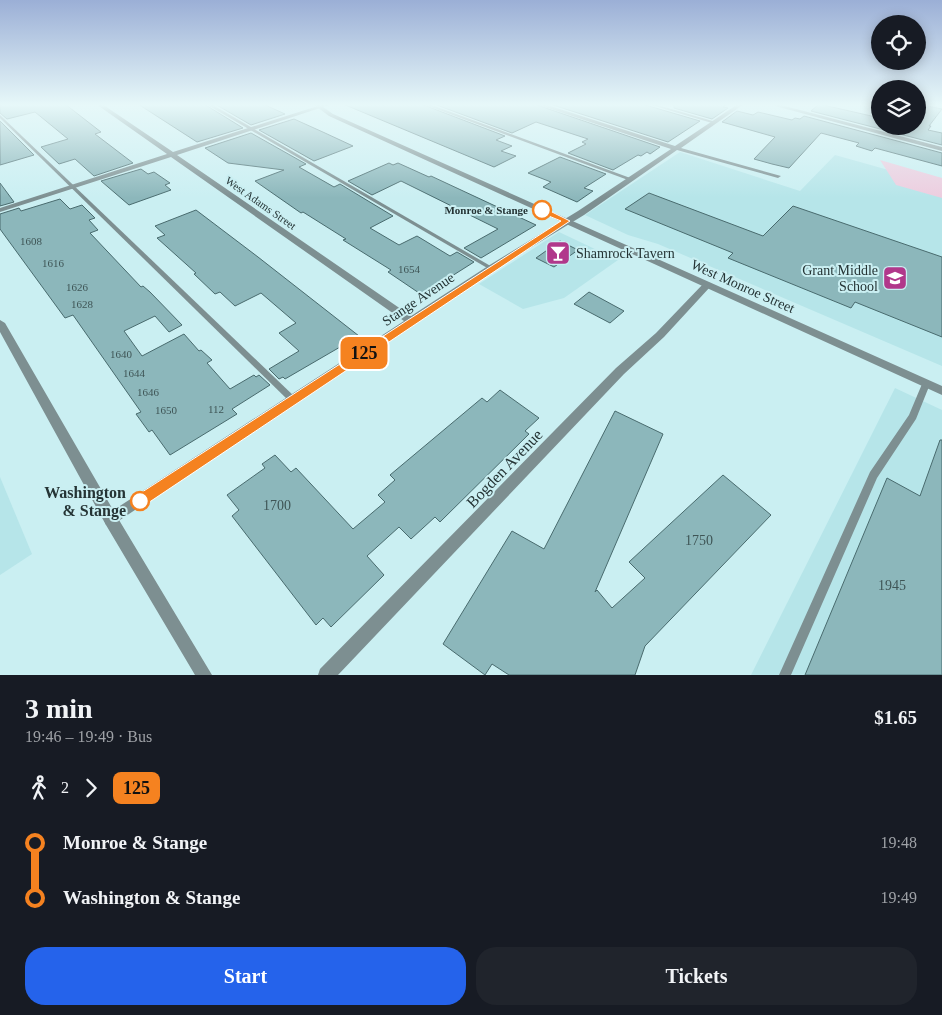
<!DOCTYPE html>
<meta charset="utf-8">
<style>
:root{--surface:#171b24;--page:#20242c;--text:#f1f3f6;--muted:#9ea1a6;--accent:#2563eb}
body{margin:0;font-family:Georgia,serif;background:var(--page);color:var(--text);height:100vh;display:flex;flex-direction:column;font-size:19px;white-space:nowrap}
*{box-sizing:border-box;margin:0}
p{font-size:16px;color:var(--muted)}
.icon{flex:none;width:28px;height:28px;fill:none;stroke:currentColor;stroke-width:2;stroke-linecap:round;stroke-linejoin:round}
.map{position:relative;height:675px;overflow:hidden}
.sheet{display:flex;flex-direction:column;background:var(--surface);flex:1}
.sheet>*{flex:none}
.badge{padding:0 10px;border-radius:8px;font-size:18px;line-height:32px}
.buttons{position:absolute;left:871px;top:15px;display:grid;gap:10px}
.buttons a{display:grid;place-items:center;width:55px;height:55px;border-radius:50%;background:var(--surface);box-shadow:0 2px 12px #0003;font-size:25px}
.map>.badge{position:absolute;translate:-50% -50%;box-shadow:0 0 0 2px #fff}
.legs{display:flex;align-items:center;gap:8px;height:55px;padding:0 25px;font-size:16px}
.legs p{margin-inline-start:auto}
.overview{display:flex;align-items:center;justify-content:space-between;height:85px;padding:0 25px}
h1{font-size:28px;font-weight:700;line-height:38px}
.button{display:flex;gap:10px;margin-top:auto;padding:10px 25px}
.button a{flex:1;height:58px;border-radius:20px;background:var(--accent);color:#fff;font-size:20px;font-weight:700;line-height:58px;text-align:center}
.button a+a{background:var(--page);color:var(--text)}
ul{padding:0 25px;list-style:none}
li{display:flex;align-items:center;gap:18px;height:55px;font-size:19px}
li i{display:grid;place-items:center;width:8px;height:100%;margin:0 6px;background:currentColor}
li i::after{content:'';width:12px;height:12px;margin:-6px;border:4px solid;border-radius:50%;background:var(--surface)}
li p{margin-inline-start:auto}
li:first-child i{background:linear-gradient(#0000 50%,currentColor 0)}
li:last-child i{background:linear-gradient(currentColor 50%,#0000 0)}
.map>svg:first-child{display:block}
.built{fill:#b6e5e9}
.green{fill:#edcddf}
.building{fill:#8cb7bb;stroke:#496b6e}
.lines{fill:none;stroke-linecap:round;stroke-linejoin:round}
.service{fill:#7d8f91;fill-rule:evenodd}
.minor{fill:#7d8f91;fill-rule:evenodd}
.tertiary{fill:#7d8f91;fill-rule:evenodd}
.line-1{fill:#f58220;stroke:#fff}
.stop-1-dot{fill:#fff;stroke:#f58220;stroke-width:2.5}
.labels{text-anchor:middle;stroke-width:4;stroke-linejoin:round;paint-order:stroke}
.far-street-label{font-size:11px;fill:#253435;stroke:#caeff2}
.far-stop-label{font-size:11px;font-weight:bold;fill:#253435;stroke:#caeff2;text-anchor:end}
.number-label{font-size:11px;fill:#3f5556}
.poi-label{font-size:14px;fill:#253435;stroke:#caeff2;text-anchor:start}
.street-label{font-size:14px;fill:#253435;stroke:#caeff2}
.near-number-label{font-size:14px;fill:#3f5556}
.near-street-label{font-size:16px;fill:#253435;stroke:#caeff2}
.near-stop-label{font-size:16px;font-weight:bold;fill:#253435;stroke:#caeff2;text-anchor:end}
</style>
<div class="map">
<svg width="942" height="675" viewBox="0 0 942 675">
<rect width="100%" height="100%" fill="#caeff2"/>
<g class="built">
<path d="M680,152L800,191L835,155L942,185V366L658,244L628,235L585,215Z"/>
<path d="M559,232L618,260L564,298L523,309L479,284Z"/>
<path d="M895,388L942,410V675H751Z"/>
<path d="M0,477L32,554L0,575Z"/>
</g>
<path class="green" d="M880,160L942,178V198L896,185Z"/>
<g class="building">
<path d="M0,104H65L101,132L95,134L133,163L94,176L75,159L59,164L41,147L68,139L35,112L7,119L0,113Z"/>
<path d="M138,104H204L243,128L197,142Z"/>
<path d="M215,104H263L285,114L251,125Z"/>
<path d="M343,104H421L505,136L496,140L512,146L501,151L516,156L494,167Z"/>
<path d="M434,104H534L660,147L650,154L647,152L641,156L638,155L613,170L568,153L586,144L582,142L588,139L536,122L512,133Z"/>
<path d="M550,104H642L700,121L668,142Z"/>
<path d="M674,104H727L723,107L728,108L712,119L674,108Z"/>
<path d="M819,104L880,118V126H918V104L942,109L929,126H931L928,130L942,133V145L811,111Z"/>
<path d="M737,111L753,115L758,112L792,120L795,118L800,119L804,116L942,153V166L875,148L872,151L856,146L859,143L821,133L789,168L772,164L754,159L775,137L722,122Z"/>
<path d="M294,119L325,133L353,146L314,161L259,130Z"/>
<path d="M0,121L34,155L0,165Z"/>
<path d="M251,133L306,164L299,167L334,187L340,184L393,216L370,228L399,245L417,236L450,256L457,252L474,262L422,295L388,272L391,270L343,240L346,239L303,212L301,213L255,181L284,170L228,163L205,148Z"/>
<path d="M560,157L606,174L584,188L593,191L577,202L543,187L551,182L528,173Z"/>
<path d="M389,163L393,165L398,163L429,177L431,176L536,225L481,258L464,248L498,229L401,181L372,195L348,181Z"/>
<path d="M141,169L148,174L154,172L170,183L165,185L171,190L129,205L101,181Z"/>
<path d="M0,183L14,202L0,206Z"/>
<path d="M649,193L763,236L793,206L942,257V337L855,302L851,308L728,258L733,253L625,209Z"/>
<path d="M60,199L70,209L82,205L95,218L89,220L98,230L90,233L141,287L143,286L150,292L182,325L169,332L155,316L124,331L142,356L184,334L199,351L201,350L212,360L207,363L230,389L254,375L256,377L259,375L270,385L232,409L237,414L170,455L152,430L149,432L136,414L141,412L73,315L65,318L0,229V214L19,208L21,211Z"/>
<path d="M196,210L258,257L359,336L285,379L283,377L279,379L269,369L299,351L279,333L296,323L261,293L235,306L220,292L215,294L194,274L196,273L157,238L165,235L155,226Z"/>
<path d="M560,241L578,250L554,267L536,258Z"/>
<path d="M589,292L624,311L610,323L574,304Z"/>
<path d="M500,390L539,418L525,431L529,434L440,522L435,517L411,539L399,527L367,556L384,575L331,627L323,618L316,625L232,516L239,510L227,495L265,468L262,464L275,455L291,472L296,468L353,529L385,502L378,495L395,480L390,475L482,398L487,402Z"/>
<path d="M615,411L663,434L595,592L597,590L612,608L645,578L629,562L723,475L771,515L645,646L635,675H509L492,664L485,675L443,644L512,531L544,549Z"/>
<path d="M940,440H942V675H805L887,478L920,496Z"/>
</g>
<g class="lines">
<g class="service">
<path d="M206,104H211L494,268L493,269H489Z"/>
<path d="M423,104H429L633,179L628,180Z"/>
<path d="M648,104H654L716,122L712,123Z"/>
<path d="M0,115L296,398L297,400L296,402L293,403L290,402L0,118Z"/>
<path d="M926,381L929,382L930,384L916,419L877,478L791,675H779L870,472L909,415L922,384L923,382Z"/>
</g>
<g class="minor">
<path d="M96,104H102L173,152L324,104H332L177,155L411,316L488,266L578,211L671,149L536,104H544L675,146L738,104H744L681,148L781,176L778,178L677,150L584,215L494,270L111,526L106,525L104,520L106,515L404,321L171,157L0,212V208L167,154Z"/>
<path d="M768,104H777L942,147V151Z"/>
<path d="M707,282L710,283L711,285L710,287L664,337L624,374L338,675H318L320,669L616,368L656,333L704,283Z"/>
</g>
<g class="tertiary">
<path d="M313,104H319L333,114L942,386V395L329,116Z"/>
<path d="M0,320L5,323L116,515L212,675H195L106,525L0,332Z"/>
</g>
</g>
<linearGradient id="sky" x2="0" y2="1"><stop stop-color="#9bafd6"/><stop offset="0.53" stop-color="#e7f8f9"/><stop offset="1" stop-color="#e7f8f9" stop-opacity="0"/></linearGradient>
<rect width="942" height="198" fill="url(#sky)"/>
<path class="line-1" d="M539,208H544L570,221L145,505L140,507L136,505L134,501L136,496L561,221L539,212Z"/>
<defs>
<symbol id="bar-square" viewBox="-11 -11 22 22"><rect x="-9" y="-9" width="18" height="18" rx="4" fill="#b1388b" stroke="#caeff2"/><path d="M-6-5H6L.8 .8V4.5H3.5V6h-7V4.5H-.8V.8Z" fill="#fff"/></symbol>
<symbol id="school-square" viewBox="-11 -11 22 22"><rect x="-9" y="-9" width="18" height="18" rx="4" fill="#b1388b" stroke="#caeff2"/><path d="M0-5L7-2L0 1L-7-2ZM-4 1L0 2.5L4 1V4Q0 6-4 4Z" fill="#fff"/></symbol>
</defs>
<g fill-rule="evenodd">
<use href="#bar-square" x="544" y="239" width="28" height="28"/>
<use href="#school-square" x="881" y="264" width="28" height="28"/>
</g>
<g class="stop-1-dot">
<circle cx="542" cy="210" r="9"/>
<circle cx="140" cy="501" r="9"/>
</g>
<g class="labels">
<g class="far-street-label">
<text transform="translate(261 203) rotate(35)" y="4">West Adams Street</text>
</g>
<g class="far-stop-label">
<text x="528" y="214">Monroe &amp; Stange</text>
</g>
<g class="number-label">
<text x="31" y="245">1608</text>
<text x="53" y="267">1616</text>
<text x="409" y="273">1654</text>
<text x="77" y="291">1626</text>
<text x="82" y="308">1628</text>
<text x="121" y="358">1640</text>
<text x="134" y="377">1644</text>
<text x="148" y="396">1646</text>
<text x="216" y="413">112</text>
<text x="166" y="414">1650</text>
</g>
<g class="poi-label">
<text x="576" y="258">Shamrock Tavern</text>
<text x="878" y="275" text-anchor="end">Grant Middle<tspan x="878" dy="16">School</tspan></text>
</g>
<g class="street-label">
<text transform="translate(743 286) rotate(24)" y="5">West Monroe Street</text>
<text transform="translate(418 299) rotate(-34)" y="5">Stange Avenue</text>
</g>
<g class="near-number-label">
<text x="277" y="510">1700</text>
<text x="699" y="545">1750</text>
<text x="892" y="590">1945</text>
</g>
<g class="near-street-label">
<text transform="translate(504 468) rotate(-46)" y="6">Bogden Avenue</text>
</g>
<g class="near-stop-label">
<text x="126" y="498">Washington<tspan x="126" dy="18">&amp; Stange</tspan></text>
</g>
</g>
</svg>
<div class="buttons">
<a><svg class="icon" aria-label="locate" viewBox="0 0 24 24"><circle cx="12" cy="12" r="6"/><path d="M12 2v4M12 18v4M2 12h4M18 12h4"/></svg></a>
<a><svg class="icon" aria-label="layers" viewBox="0 0 24 24"><path d="M12 4l9 5-9 5-9-5zM3 14l9 5 9-5"/></svg></a>
</div>
<b class="badge" style="left:364px;top:353px;background:#f58220;color:#111">125</b>
</div>
<section class="sheet">
<div class="overview"><div><h1>3 min</h1><p>19:46 – 19:49 · Bus</p></div><b>$1.65</b></div>
<div class="legs"><svg class="icon" aria-label="walk" viewBox="0 0 24 24"><circle cx="13" cy="4" r="2"/><path d="M13 8l-2 6 4 7M11 14l-3 7M7 12l3-4h3l4 4"/></svg>2<svg class="icon" aria-label="forward" viewBox="0 0 24 24"><path d="M9 5l7 7-7 7"/></svg><b class="badge" style="background:#f58220;color:#111">125</b></div>
<ul>
<li><i style="color:#f58220"></i><b>Monroe &amp; Stange</b><p>19:48</p></li>
<li><i style="color:#f58220"></i><b>Washington &amp; Stange</b><p>19:49</p></li>
</ul>
<div class="button"><a>Start</a><a>Tickets</a></div>
</section>
